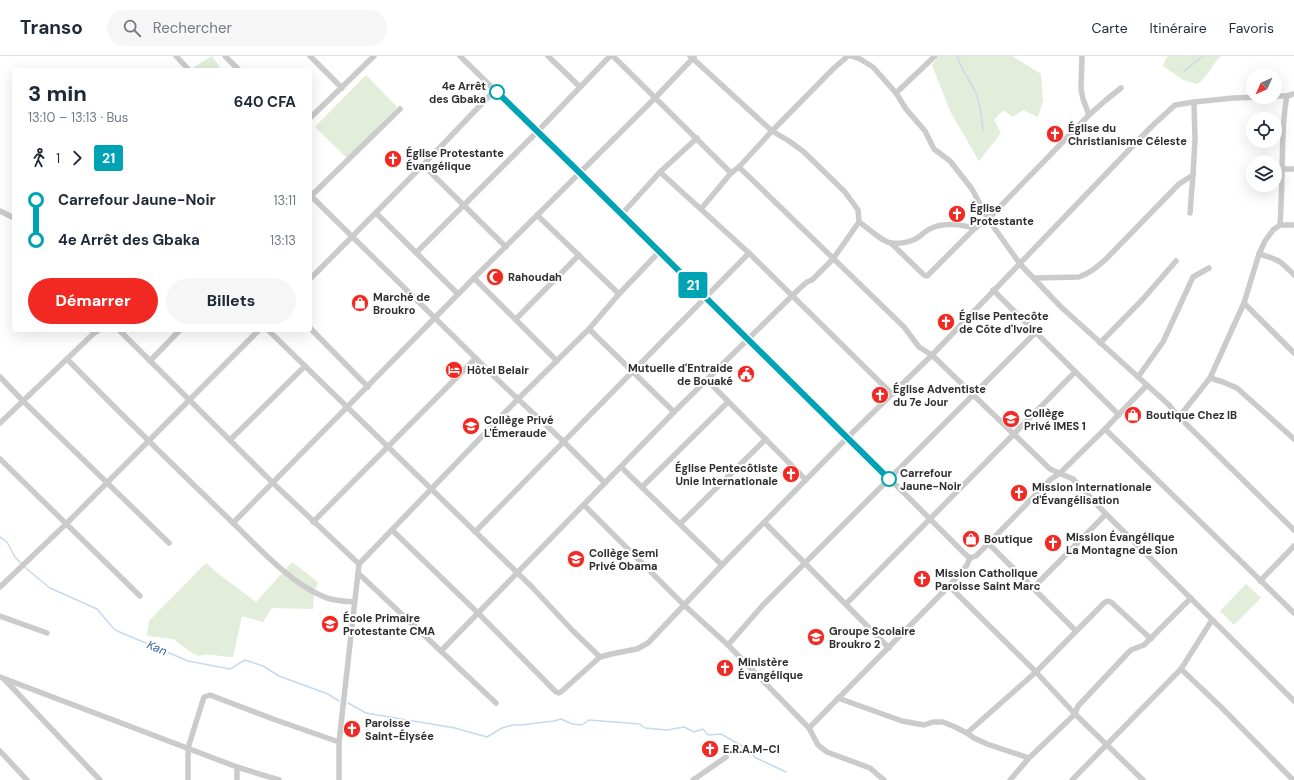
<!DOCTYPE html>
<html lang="fr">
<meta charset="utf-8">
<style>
:root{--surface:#fff;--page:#f6f6f7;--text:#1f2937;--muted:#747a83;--line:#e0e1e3;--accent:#f22823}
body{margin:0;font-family:"DM Sans",sans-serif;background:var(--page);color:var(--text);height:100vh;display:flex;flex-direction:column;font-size:15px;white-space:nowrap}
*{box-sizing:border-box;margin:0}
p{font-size:13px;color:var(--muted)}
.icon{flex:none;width:22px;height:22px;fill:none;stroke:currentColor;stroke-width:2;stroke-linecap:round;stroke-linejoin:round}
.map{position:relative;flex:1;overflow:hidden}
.side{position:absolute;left:12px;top:12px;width:300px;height:264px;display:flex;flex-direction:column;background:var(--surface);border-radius:4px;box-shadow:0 4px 16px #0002}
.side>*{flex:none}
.badge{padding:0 8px;border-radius:3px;font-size:14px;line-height:26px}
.needle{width:26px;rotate:225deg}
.buttons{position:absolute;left:1246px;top:12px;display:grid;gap:8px}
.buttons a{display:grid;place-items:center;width:36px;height:36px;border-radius:50%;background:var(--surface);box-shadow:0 4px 16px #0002;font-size:20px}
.map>.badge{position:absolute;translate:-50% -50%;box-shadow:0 0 0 2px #fff}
.legs{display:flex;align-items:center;gap:6px;height:44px;padding:0 16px;font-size:13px}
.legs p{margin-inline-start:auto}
.head{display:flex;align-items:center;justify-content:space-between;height:68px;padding:0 16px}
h1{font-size:22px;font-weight:800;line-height:30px}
.action{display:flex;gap:8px;margin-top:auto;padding:8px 16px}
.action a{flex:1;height:46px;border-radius:24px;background:var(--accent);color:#fff;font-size:16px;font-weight:800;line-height:46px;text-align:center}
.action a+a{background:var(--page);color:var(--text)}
ul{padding:0 16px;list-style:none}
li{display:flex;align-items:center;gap:14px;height:40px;font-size:15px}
li i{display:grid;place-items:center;width:6px;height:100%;margin:0 5px;background:currentColor}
li i::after{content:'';width:10px;height:10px;margin:-5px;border:3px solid;border-radius:50%;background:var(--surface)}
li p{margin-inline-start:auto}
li:first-child i{background:linear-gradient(#0000 50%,currentColor 0)}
li:last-child i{background:linear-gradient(currentColor 50%,#0000 0)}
header{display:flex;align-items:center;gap:24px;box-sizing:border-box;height:56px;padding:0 20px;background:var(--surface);border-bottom:1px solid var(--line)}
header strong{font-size:19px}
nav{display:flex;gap:22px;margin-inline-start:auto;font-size:14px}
.search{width:280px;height:36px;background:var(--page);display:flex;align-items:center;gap:10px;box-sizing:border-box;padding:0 14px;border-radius:22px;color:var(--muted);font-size:15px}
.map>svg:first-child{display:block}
.green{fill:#e2edda}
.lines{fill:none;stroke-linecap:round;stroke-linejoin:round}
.stream{stroke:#c5daee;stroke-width:1.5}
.minor{stroke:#cbcbcb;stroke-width:5.5}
.line-1-casing{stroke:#fff;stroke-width:9}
.line-1{stroke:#00a3b4;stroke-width:6}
.stop-1-dot{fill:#fff;stroke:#00a3b4;stroke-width:2}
.labels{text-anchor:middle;stroke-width:4;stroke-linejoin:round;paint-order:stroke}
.stop-label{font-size:11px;font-weight:bold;fill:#2e2e2e;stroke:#fff;text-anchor:end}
.poi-label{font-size:11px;font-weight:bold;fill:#2e2e2e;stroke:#fff;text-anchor:start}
.water-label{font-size:12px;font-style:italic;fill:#366796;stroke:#fff}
</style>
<header>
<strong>Transo</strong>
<div class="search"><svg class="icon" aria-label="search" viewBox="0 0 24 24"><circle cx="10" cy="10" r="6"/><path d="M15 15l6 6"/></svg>Rechercher</div>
<nav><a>Carte</a><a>Itinéraire</a><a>Favoris</a></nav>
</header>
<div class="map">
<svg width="1294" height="724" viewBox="0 0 1294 724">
<rect width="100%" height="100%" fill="#fff"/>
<g class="green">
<path d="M212,0L220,11L217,14H189Z"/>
<path d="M939,0H1012L1041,18L1043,45L1038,61L1023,54L1013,61L1003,54L994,64L1001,77L979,105L950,55L932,9Z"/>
<path d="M1169,0H1221C1211,9 1208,22 1197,28L1183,24L1163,10L1166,2Z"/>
<path d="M366,19L397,51L347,102L315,71Z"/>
<path d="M292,506L318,526L314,538L313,553L272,552L263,566L242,560L233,601C222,602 210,596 199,600L192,597L173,583L147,580L149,565L206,507L216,516L256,546Z"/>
<path d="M1246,528L1261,542L1234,569L1220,555Z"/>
</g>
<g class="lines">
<g class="stream">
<path d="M957,0C961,12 968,23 974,33C979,42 982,64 983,74"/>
<path d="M1184,15L1203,0"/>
<path d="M0,481L7,486L15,501L28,514L50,532L97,553L115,574L188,605L230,613L245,604L263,610L279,620L328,638L339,645"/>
<path d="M348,647L366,657L455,672L487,681L502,672L512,669H521L554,665L561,663L572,668L582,669L589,664L640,668L645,672L667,674L684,671L694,676L703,673L708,679L721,678L751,695L754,701L786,716"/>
</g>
<g class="minor">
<path d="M176,0L189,14"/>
<path d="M225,0L239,14"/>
<path d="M310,0L342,32"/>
<path d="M460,0L848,381L965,498L970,502"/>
<path d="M548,0L580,31"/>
<path d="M613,0L731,117"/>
<path d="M851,0L860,3L873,11L896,37L906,53L925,75L934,93L950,105L972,133L988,163L1020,208L1060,250L1169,349L1179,361L1294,474"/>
<path d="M1082,0L1081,33L1083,43L1089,59"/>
<path d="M896,37L935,0"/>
<path d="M1275,40H1287"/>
<path d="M310,62L374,0"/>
<path d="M423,109L506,191"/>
<path d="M739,111L904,271L919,291L932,299L1050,413L1073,423L1106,458L1294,645"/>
<path d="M1282,113H1294"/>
<path d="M660,116L749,197L892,338"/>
<path d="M310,139L504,330L563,385L605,427"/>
<path d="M310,141L400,53"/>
<path d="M701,153L731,117L739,111L772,75L833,13L848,0"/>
<path d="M0,155L14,162"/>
<path d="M376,157L458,238"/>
<path d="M1190,157L1193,119"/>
<path d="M537,159L619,238"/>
<path d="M621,159L660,116L697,82"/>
<path d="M859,166C867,171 883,187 892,187C899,188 911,186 917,182C922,179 926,174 932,172C945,166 961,169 975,172L988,163L1089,59L1106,44L1121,32"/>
<path d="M1280,169C1281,150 1282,132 1282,113C1283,88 1282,64 1287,40L1294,38"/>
<path d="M891,187L924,219L927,220L975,172"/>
<path d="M416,197L537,76L610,0"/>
<path d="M1259,198C1278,203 1281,205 1294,219"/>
<path d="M474,222L557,305"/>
<path d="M1034,222L1079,221C1090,217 1097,211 1106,203L1179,128L1193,119L1195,83L1194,46L1233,42L1264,41"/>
<path d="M310,223L423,109L495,34"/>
<path d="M993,234L1119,359"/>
<path d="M1244,247L1294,297"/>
<path d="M516,263L579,199"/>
<path d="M310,272L368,331"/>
<path d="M589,273L674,356"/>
<path d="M119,274L273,427L359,508"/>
<path d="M268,274L532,531L573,575L600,601"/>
<path d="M1100,287L1143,243L1176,205"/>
<path d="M67,303C121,358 176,412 231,465C257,490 289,526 322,540C332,545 343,545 354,546"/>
<path d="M150,305L180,274"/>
<path d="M0,321L23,345L169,487"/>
<path d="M1138,321L1163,286L1193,221L1209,212"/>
<path d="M1210,322L1223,326L1237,332L1294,383"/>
<path d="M707,324L806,424"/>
<path d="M1179,361L1210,322L1244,247L1259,198L1265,185L1273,174L1280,169H1294"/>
<path d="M0,367L93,278L99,274"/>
<path d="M1105,373L1294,557"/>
<path d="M230,384L305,310"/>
<path d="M0,403L140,540"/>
<path d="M621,411L722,509"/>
<path d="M642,431L728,346"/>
<path d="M584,449L684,549L728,589L809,672L818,689L827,696L870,712L884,724"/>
<path d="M313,466L476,302"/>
<path d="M233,467L474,222L655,42L694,1"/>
<path d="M765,467L889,592"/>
<path d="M680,468L766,383"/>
<path d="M392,474L478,557L556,636L559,637L562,635L600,601L611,598L637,593L648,587L722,509L848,381L932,299L1151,71L1175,49L1194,46"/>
<path d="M475,476L749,197"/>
<path d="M988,487L1076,575"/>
<path d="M358,517L496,647"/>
<path d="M1260,525L1294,490"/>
<path d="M949,530L1036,616L1075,658L1143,724"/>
<path d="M0,531L66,468L259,274"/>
<path d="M1033,532L1106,458"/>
<path d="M846,548L1075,316"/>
<path d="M0,560L47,577"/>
<path d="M728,589L763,549L1036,276"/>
<path d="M441,595L674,356L800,232L807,226L812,224L833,203L859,166L858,154L845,136L804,96L789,85L772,75L690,0"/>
<path d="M1181,613L1221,651L1293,724"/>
<path d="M0,621L237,711L279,724"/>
<path d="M5,624L100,724"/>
<path d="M838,642L902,665L924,669L933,666H943L955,671L967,677L974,682L987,688L1029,702"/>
<path d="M809,672L949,530L967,509L970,502L976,500L1051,423L1059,418L1105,373L1147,329"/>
<path d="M967,677L1036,616L1104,547L1108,545L1111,546L1151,583"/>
<path d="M0,695L27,724"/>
<path d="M188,724V692L204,641L210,639L273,663L339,686"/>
<path d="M237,724V711"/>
<path d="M339,724V686L359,508L518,343L589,273L619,238L659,196"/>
<path d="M693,724L726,701"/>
<path d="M1010,724L1029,702L1075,658L1078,650L1127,598L1131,594L1144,589L1191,542"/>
<path d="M1072,724L1181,613L1212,564"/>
</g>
</g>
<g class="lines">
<defs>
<path id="line-1" d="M497,36L579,116L889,423"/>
</defs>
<use href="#line-1" class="line-1-casing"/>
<use href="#line-1" class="line-1"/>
</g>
<defs>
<symbol id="church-disc" viewBox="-11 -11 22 22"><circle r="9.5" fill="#f22823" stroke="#fff"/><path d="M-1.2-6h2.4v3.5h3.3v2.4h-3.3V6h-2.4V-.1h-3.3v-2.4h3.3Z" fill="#fff"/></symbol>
<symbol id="mosque-disc" viewBox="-11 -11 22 22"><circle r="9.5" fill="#f22823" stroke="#fff"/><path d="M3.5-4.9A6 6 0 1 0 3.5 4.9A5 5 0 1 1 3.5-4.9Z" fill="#fff"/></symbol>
<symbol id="shop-disc" viewBox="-11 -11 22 22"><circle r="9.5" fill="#f22823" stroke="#fff"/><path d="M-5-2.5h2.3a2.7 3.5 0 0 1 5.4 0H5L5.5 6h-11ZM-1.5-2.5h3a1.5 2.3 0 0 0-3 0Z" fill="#fff"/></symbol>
<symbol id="hotel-disc" viewBox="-11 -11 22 22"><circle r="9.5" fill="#f22823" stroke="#fff"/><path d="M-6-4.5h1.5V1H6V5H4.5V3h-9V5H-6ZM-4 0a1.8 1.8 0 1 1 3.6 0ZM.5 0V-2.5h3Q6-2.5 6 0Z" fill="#fff"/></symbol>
<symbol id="civic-disc" viewBox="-11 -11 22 22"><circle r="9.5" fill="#f22823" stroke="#fff"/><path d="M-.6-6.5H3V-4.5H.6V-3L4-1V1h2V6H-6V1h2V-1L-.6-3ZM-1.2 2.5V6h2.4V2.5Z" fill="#fff"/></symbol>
<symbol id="school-disc" viewBox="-11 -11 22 22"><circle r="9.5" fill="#f22823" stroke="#fff"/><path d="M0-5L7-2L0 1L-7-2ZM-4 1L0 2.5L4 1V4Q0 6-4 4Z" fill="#fff"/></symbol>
</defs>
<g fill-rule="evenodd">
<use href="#church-disc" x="1045" y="68" width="20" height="20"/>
<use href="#church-disc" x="383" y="93" width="20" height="20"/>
<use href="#church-disc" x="947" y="148" width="20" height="20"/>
<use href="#mosque-disc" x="485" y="211" width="20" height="20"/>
<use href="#shop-disc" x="350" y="237" width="20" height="20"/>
<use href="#church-disc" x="936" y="256" width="20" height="20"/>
<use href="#hotel-disc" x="444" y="304" width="20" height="20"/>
<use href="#civic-disc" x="736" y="308" width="20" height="20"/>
<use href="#church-disc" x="870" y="329" width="20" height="20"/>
<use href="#shop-disc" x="1123" y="349" width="20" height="20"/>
<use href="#school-disc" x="1001" y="353" width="20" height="20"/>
<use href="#school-disc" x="461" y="360" width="20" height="20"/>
<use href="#church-disc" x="781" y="408" width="20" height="20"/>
<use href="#church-disc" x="1009" y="427" width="20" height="20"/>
<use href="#shop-disc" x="961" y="473" width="20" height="20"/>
<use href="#church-disc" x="1043" y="477" width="20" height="20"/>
<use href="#school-disc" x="566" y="493" width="20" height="20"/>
<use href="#church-disc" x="912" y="513" width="20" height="20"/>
<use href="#school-disc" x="320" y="558" width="20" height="20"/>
<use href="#school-disc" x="806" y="571" width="20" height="20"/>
<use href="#church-disc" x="715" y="602" width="20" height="20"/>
<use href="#church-disc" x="342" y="663" width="20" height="20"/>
<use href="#church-disc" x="700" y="683" width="20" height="20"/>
</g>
<g class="stop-1-dot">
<circle cx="497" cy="36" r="7"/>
<circle cx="889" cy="423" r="7"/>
</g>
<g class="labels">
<g class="stop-label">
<text x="486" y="34">4e Arrêt<tspan x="486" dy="13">des Gbaka</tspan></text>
<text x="900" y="421" text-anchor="start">Carrefour<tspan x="900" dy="13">Jaune-Noir</tspan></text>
</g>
<g class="poi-label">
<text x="1068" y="76">Église du<tspan x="1068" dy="13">Christianisme Céleste</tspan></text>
<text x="406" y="101">Église Protestante<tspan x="406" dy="13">Évangélique</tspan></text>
<text x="970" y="156">Église<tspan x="970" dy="13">Protestante</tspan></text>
<text x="508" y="225">Rahoudah</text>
<text x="373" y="245">Marché de<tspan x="373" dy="13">Broukro</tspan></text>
<text x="959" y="264">Église Pentecôte<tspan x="959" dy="13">de Côte d'Ivoire</tspan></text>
<text x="733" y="316" text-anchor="end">Mutuelle d'Entraide<tspan x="733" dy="13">de Bouaké</tspan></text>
<text x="467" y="318">Hôtel Belair</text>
<text x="893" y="337">Église Adventiste<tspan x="893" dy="13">du 7e Jour</tspan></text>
<text x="1024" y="361">Collège<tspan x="1024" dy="13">Privé IMES 1</tspan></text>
<text x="1146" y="363">Boutique Chez IB</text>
<text x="484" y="368">Collège Privé<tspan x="484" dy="13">L'Émeraude</tspan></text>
<text x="778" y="416" text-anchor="end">Église Pentecôtiste<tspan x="778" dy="13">Unie Internationale</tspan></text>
<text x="1032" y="435">Mission Internationale<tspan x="1032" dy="13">d'Évangélisation</tspan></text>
<text x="1066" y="485">Mission Évangélique<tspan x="1066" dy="13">La Montagne de Sion</tspan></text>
<text x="984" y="487">Boutique</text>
<text x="589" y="501">Collège Semi<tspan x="589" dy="13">Privé Obama</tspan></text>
<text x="935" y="521">Mission Catholique<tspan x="935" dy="13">Paroisse Saint Marc</tspan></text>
<text x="343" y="566">École Primaire<tspan x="343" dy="13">Protestante CMA</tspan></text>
<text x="829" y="579">Groupe Scolaire<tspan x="829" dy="13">Broukro 2</tspan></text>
<text x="738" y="610">Ministère<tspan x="738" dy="13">Évangélique</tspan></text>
<text x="365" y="671">Paroisse<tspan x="365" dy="13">Saint-Élysée</tspan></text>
<text x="723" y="697">E.R.A.M-CI</text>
</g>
<g class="water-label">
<text transform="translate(157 592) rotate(23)" y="4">Kan</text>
</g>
</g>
</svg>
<div class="buttons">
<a><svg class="needle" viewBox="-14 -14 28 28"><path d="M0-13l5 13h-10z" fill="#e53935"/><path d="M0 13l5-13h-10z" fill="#747a83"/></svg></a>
<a><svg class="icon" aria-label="locate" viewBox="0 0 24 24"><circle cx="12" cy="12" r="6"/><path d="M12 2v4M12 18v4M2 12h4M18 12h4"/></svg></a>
<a><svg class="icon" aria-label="layers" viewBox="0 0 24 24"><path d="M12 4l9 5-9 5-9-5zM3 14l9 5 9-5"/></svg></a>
</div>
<b class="badge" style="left:693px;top:229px;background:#00a3b4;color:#fff">21</b>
<section class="side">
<div class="head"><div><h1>3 min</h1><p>13:10 – 13:13 · Bus</p></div><b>640 CFA</b></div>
<div class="legs"><svg class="icon" aria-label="walk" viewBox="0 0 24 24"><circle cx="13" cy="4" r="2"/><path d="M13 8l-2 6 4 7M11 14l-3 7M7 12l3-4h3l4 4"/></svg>1<svg class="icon" aria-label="forward" viewBox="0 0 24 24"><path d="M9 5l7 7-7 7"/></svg><b class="badge" style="background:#00a3b4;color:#fff">21</b></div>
<ul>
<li><i style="color:#00a3b4"></i><b>Carrefour Jaune-Noir</b><p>13:11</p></li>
<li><i style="color:#00a3b4"></i><b>4e Arrêt des Gbaka</b><p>13:13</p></li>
</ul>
<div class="action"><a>Démarrer</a><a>Billets</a></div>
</section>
</div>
